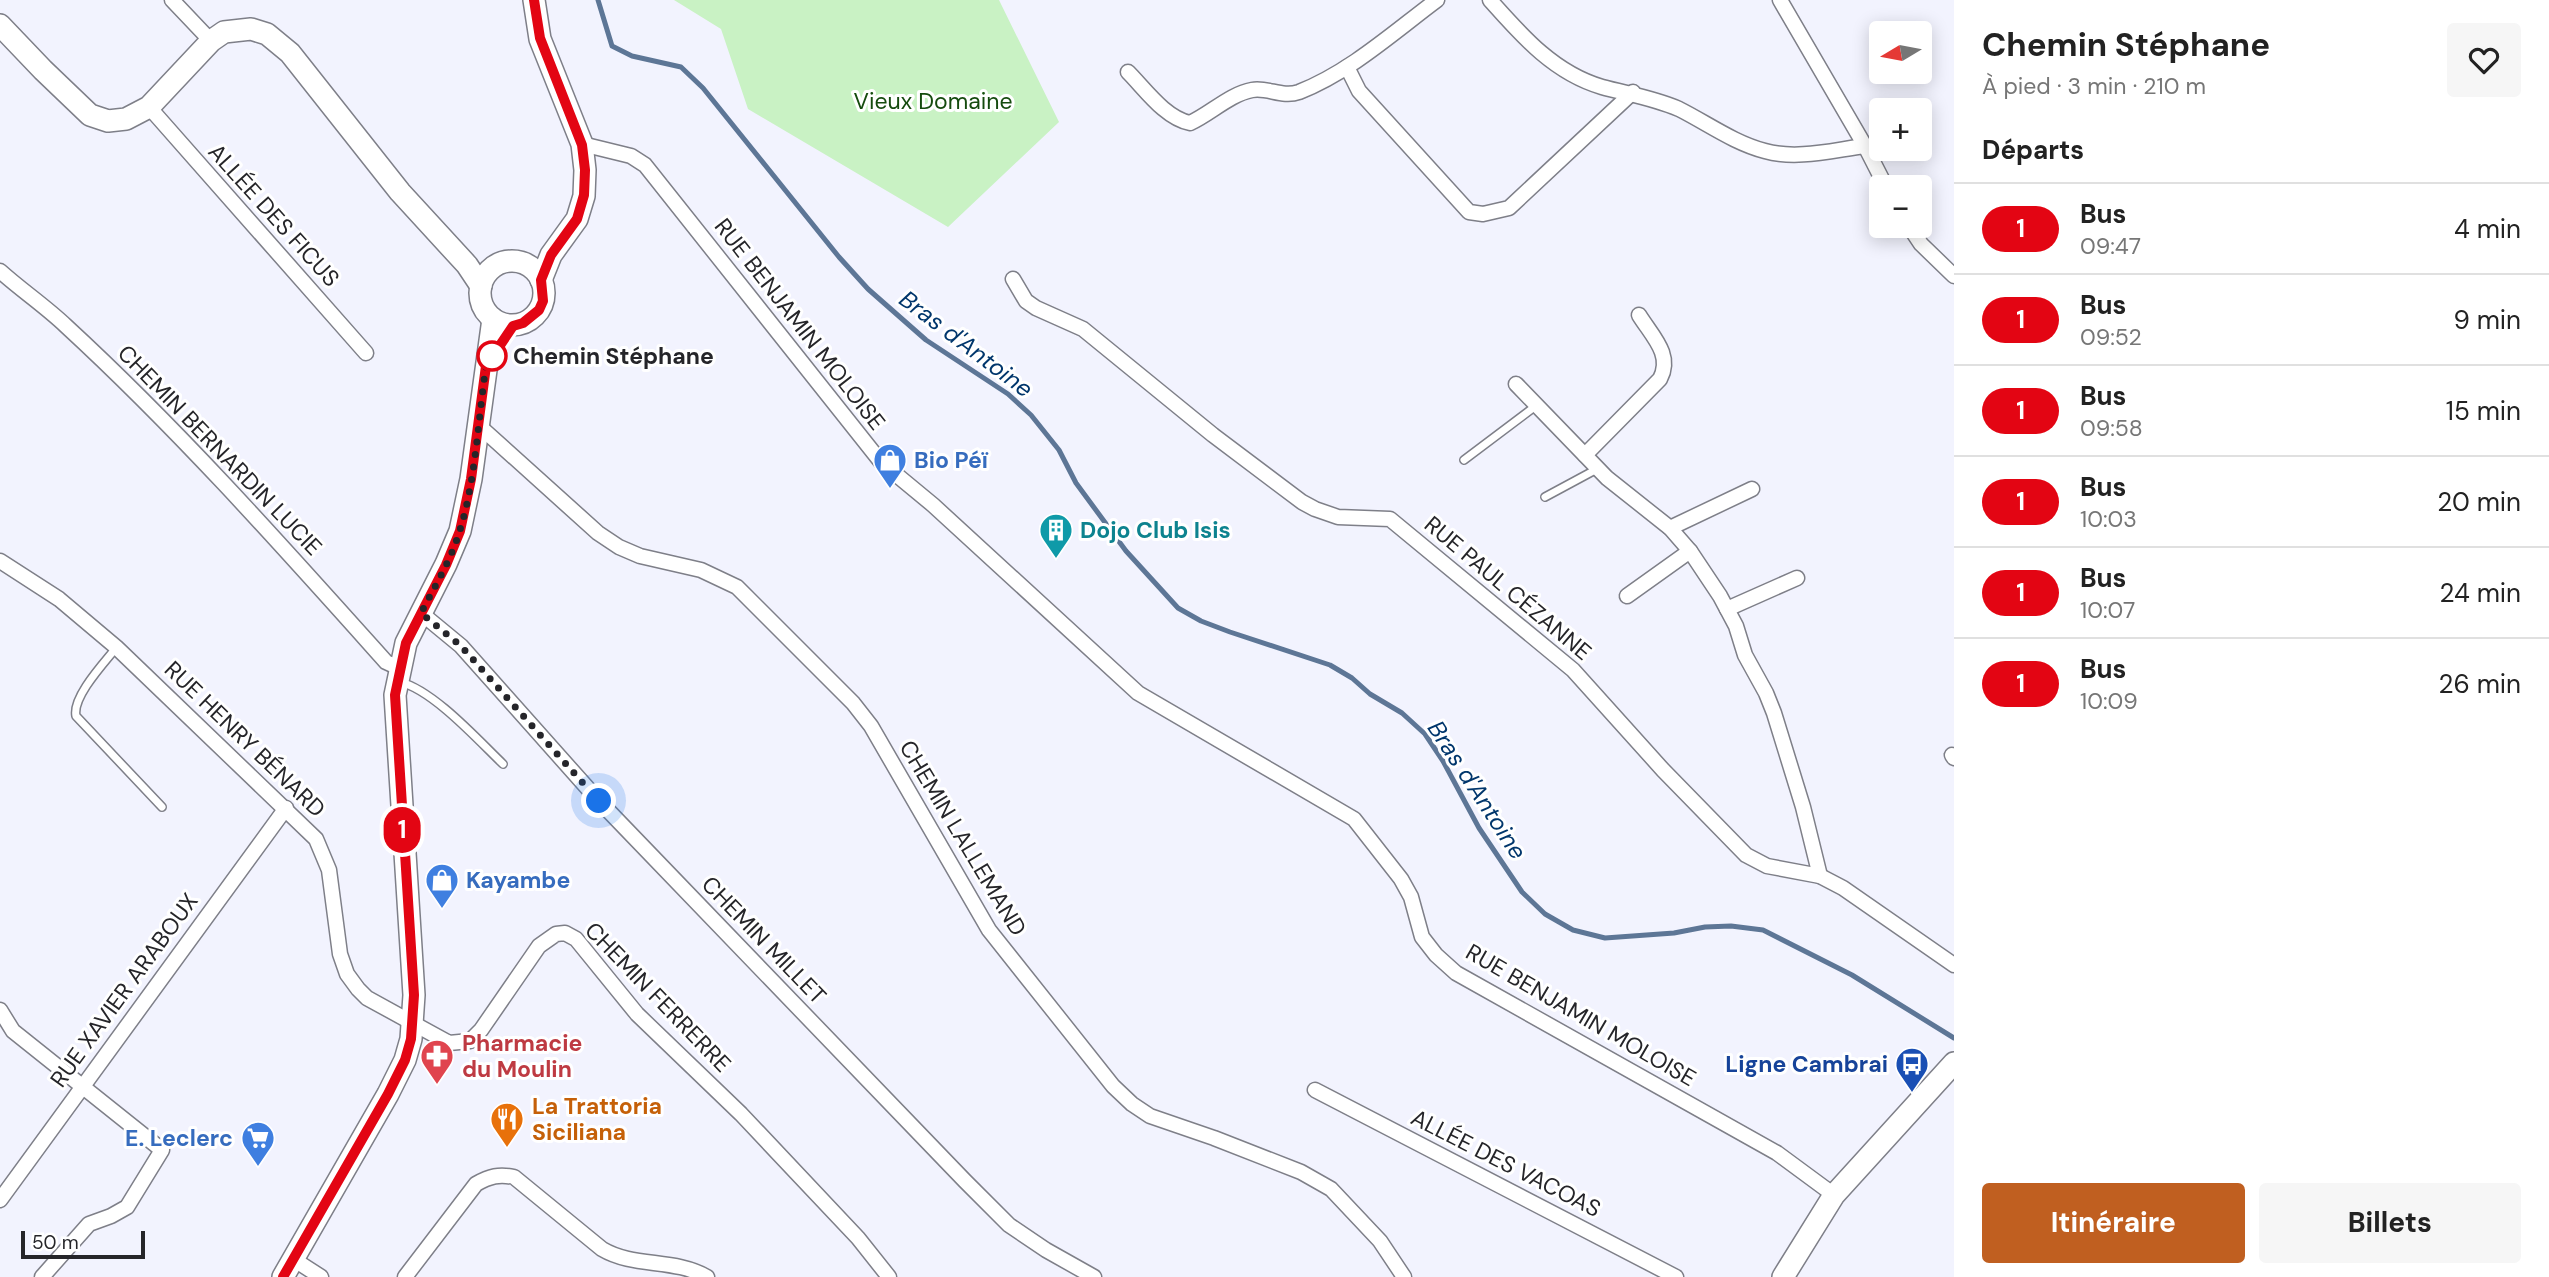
<!DOCTYPE html>
<html lang="fr">
<meta charset="utf-8">
<style>
:root{--surface:#fff;--page:#f6f6f6;--text:#222;--muted:#767676;--line:#e0e0e0;--accent:#c05f20}
body{margin:0;font-family:"DM Sans",sans-serif;background:var(--page);color:var(--text);height:100vh;display:flex;flex-direction:column;font-size:26px;white-space:nowrap}
*{box-sizing:border-box;margin:0}
p{font-size:23px;color:var(--muted)}
.icon{flex:none;width:38px;height:38px;fill:none;stroke:currentColor;stroke-width:2;stroke-linecap:round;stroke-linejoin:round}
.map{position:relative;flex:1;overflow:hidden}
.details{display:flex;flex-direction:column;background:var(--surface);width:595px}
.details>*{flex:none}
.badge{padding:0 14px;border-radius:23px;font-size:24px;line-height:46px}
.needle{width:46px;rotate:260deg}
.controls{position:absolute;left:1869px;top:21px;display:grid;gap:14px}
.controls a{display:grid;place-items:center;width:63px;height:63px;border-radius:7px;background:var(--surface);box-shadow:0 4px 18px #0003;font-size:35px}
.scale{position:absolute;left:21px;bottom:18px;width:124px;box-sizing:border-box;padding-left:7px;border:4px solid #252529;border-top:0;font-size:19px;line-height:24px;white-space:nowrap;color:#252529;-webkit-text-stroke:5px #fff;paint-order:stroke}
.you{position:absolute;width:35px;height:35px;margin:-18px;border:5px solid #fff;border-radius:50%;background:#1a73e8;box-shadow:0 0 0 10px #1a73e833}
.map>.badge{position:absolute;translate:-50% -50%;box-shadow:0 0 0 4px #fff}
h2{padding:0 28px;font-size:26px;line-height:63px}
.round{display:grid;place-items:center;flex:none;width:74px;height:74px;border-radius:7px;background:var(--page)}
.head{display:flex;align-items:center;justify-content:space-between;height:119px;padding:0 28px}
h1{font-size:33px;font-weight:700;line-height:52px}
.primary-button{display:flex;gap:14px;margin-top:auto;padding:14px 28px}
.primary-button a{flex:1;height:80px;border-radius:7px;background:var(--accent);color:#fff;font-size:28px;font-weight:700;line-height:80px;text-align:center}
.primary-button a+a{background:var(--page);color:var(--text)}
ul{padding:0;list-style:none}
li{display:flex;align-items:center;gap:21px;height:91px;padding:0 28px;border-top:2px solid var(--line)}
li div{flex:1}
li b{display:block;font-size:26px}
li em{font-style:normal}
li .badge{min-width:77px;font-weight:700;text-align:center}
main{display:flex;flex:1;min-height:0}
.map>svg:first-child{display:block}
.green{fill:#c9f2c4}
.lines{fill:none;stroke-linecap:round;stroke-linejoin:round}
.stream{stroke:#5d7696;stroke-width:5}
.lane-casing{stroke:#7e7f88;stroke-width:10}
.street-casing{stroke:#7e7f88;stroke-width:17}
.secondary-casing{stroke:#7e7f88;stroke-width:24}
.lane{stroke:#fff;stroke-width:7}
.street{stroke:#fff;stroke-width:14}
.secondary{stroke:#fff;stroke-width:21}
.line-casing{stroke:#fff;stroke-width:16}
.line{stroke:#e30513;stroke-width:10}
.walk{stroke:#252529;stroke-width:7;stroke-dasharray:0 12.6}
.stop-dot{fill:#fff;stroke:#e30513;stroke-width:3.5}
.labels{text-anchor:middle;stroke-width:6;stroke-linejoin:round;paint-order:stroke}
.park-label{font-size:23px;fill:#154b0e;stroke:#fff}
.street-label{font-size:23px;fill:#252529;stroke:#fff}
.stop-label{font-size:23px;font-weight:bold;fill:#252529;stroke:#fff;text-anchor:start}
.shop-label{font-size:23px;font-weight:bold;fill:#366cbe;stroke:#fff;text-anchor:start}
.culture-label{font-size:23px;font-weight:bold;fill:#0d838f;stroke:#fff;text-anchor:start}
.health-label{font-size:23px;font-weight:bold;fill:#be3a42;stroke:#fff;text-anchor:start}
.transit-label{font-size:23px;font-weight:bold;fill:#164399;stroke:#fff;text-anchor:end}
.food-label{font-size:23px;font-weight:bold;fill:#c56008;stroke:#fff;text-anchor:start}
.water-label{font-size:24px;font-style:italic;fill:#00366c;stroke:#fff}
</style>
<main>
<div class="map">
<svg width="1954" height="1277" viewBox="0 0 1954 1277">
<rect width="100%" height="100%" fill="#f2f3fe"/>
<path class="green" d="M674,0H999L1059,122L948,227L748,109L721,29Z"/>
<g class="lines">
<path class="stream" d="M598,0L612,46L632,56L681,67L703,88L839,257L868,289L926,340L1008,394L1031,415L1059,450L1076,483L1126,551L1178,608L1201,621L1230,632L1330,665L1352,678L1370,694L1402,713L1425,734L1443,761L1479,828L1522,892L1545,914L1573,930L1605,938L1674,933L1705,927L1731,926L1763,930L1852,975L1954,1038"/>
<defs>
<g id="lane">
<path d="M1464,460L1537,405"/>
<path d="M1545,497L1597,469"/>
<path d="M116,648C104,663 72,697 76,716L162,807"/>
<path d="M400,682C433,690 478,740 503,764"/>
</g>
<g id="street">
<path d="M172,0L211,41"/>
<path d="M1490,0C1522,36 1554,73 1602,87C1628,94 1654,98 1679,109C1707,123 1734,143 1765,151C1797,160 1833,150 1865,146"/>
<path d="M1780,0L1865,146L1886,187"/>
<path d="M1347,67L1359,91L1469,212L1483,214L1509,208L1633,92"/>
<path d="M1128,72C1145,89 1165,118 1190,123C1210,114 1230,94 1252,90C1268,87 1282,98 1299,92C1350,72 1394,32 1437,0"/>
<path d="M149,107L366,353"/>
<path d="M582,144L631,156L645,165L881,462L933,505L1138,693L1354,819L1401,879L1411,897L1422,937L1436,955L1456,973L1777,1153L1834,1195"/>
<path d="M1909,226L1921,244L1954,276"/>
<path d="M0,271C21,290 45,306 66,326C180,431 283,547 386,662L399,668"/>
<path d="M1013,279L1026,301L1036,308L1083,329L1213,435L1302,502L1315,509L1338,517L1390,519L1573,670L1663,770L1746,855L1767,866L1820,876L1843,888L1954,965"/>
<path d="M1516,384L1607,478L1670,528L1690,551L1720,596L1736,626L1745,655L1766,693L1774,713L1803,807L1820,876"/>
<path d="M477,424L598,533L619,547L640,556L701,570L737,587L853,703L871,726L989,930L1113,1086L1132,1104L1150,1116L1214,1138L1301,1172L1331,1189L1380,1241L1404,1277"/>
<path d="M1585,455L1660,379C1673,355 1652,336 1639,315"/>
<path d="M1670,528L1752,489"/>
<path d="M0,561L59,599L116,647L316,839L329,870L340,954L347,974L358,989L367,998L449,1043L470,1041L481,1030L539,946L556,934L565,933L576,939L637,1014L741,1114L858,1238L889,1277"/>
<path d="M1627,596L1690,551"/>
<path d="M1727,609L1797,578"/>
<path d="M421,613L461,646L599,801L965,1181L1009,1225L1046,1250L1094,1277"/>
<path d="M1952,755L1954,758"/>
<path d="M0,1010L13,1031L162,1150L127,1207L111,1216L89,1224L42,1277"/>
<path d="M1315,1090L1676,1277"/>
<path d="M0,1200L286,808"/>
<path d="M293,1259L321,1277"/>
<path d="M405,1277L476,1184C490,1176 499,1174 514,1177L602,1249C634,1268 674,1258 707,1277"/>
</g>
<g id="secondary">
<path d="M534,0L540,39L582,144L585,170L584,196L577,219L551,255L541,280"/>
<path d="M0,25L43,70L90,115L108,121L126,119L149,107L211,41L224,32L251,29L267,34L290,53L400,192L467,265L481,286"/>
<circle cx="512" cy="293" r="32"/>
<path d="M283,1277L388,1094L405,1060L411,1039L414,995L395,695L406,643L446,564L460,531L471,479L493,319"/>
<path d="M1783,1277L1834,1195L1954,1063"/>
</g>
</defs>
<use href="#lane" class="lane-casing"/>
<use href="#street" class="street-casing"/>
<use href="#secondary" class="secondary-casing"/>
<use href="#lane" class="lane"/>
<use href="#street" class="street"/>
<use href="#secondary" class="secondary"/>
</g>
<g class="lines">
<defs>
<path id="line" d="M283,1277L388,1094L405,1060L411,1039L414,995L395,695L406,643L446,565L460,531L471,479L486,366L513,326L523,323L539,310L543,301L541,280L551,255L577,219L584,195L585,170L582,145L540,38L534,0"/>
</defs>
<use href="#line" class="line-casing"/>
<use href="#line" class="line"/>
<path class="walk" d="M492,356L486,366C478,420 476,478 460,530C451,560 435,586 421,613L461,646L599,801"/>
</g>
<defs>
<symbol id="shop-pin" viewBox="-11 -11 22 30"><path d="M0 17L-7.5 6A9.5 9.5 0 1 1 7.5 6Z" fill="#3f7fe0" stroke="#fff"/><path d="M-5-2.5h2.3a2.7 3.5 0 0 1 5.4 0H5L5.5 6h-11ZM-1.5-2.5h3a1.5 2.3 0 0 0-3 0Z" fill="#fff"/></symbol>
<symbol id="building-pin" viewBox="-11 -11 22 30"><path d="M0 17L-7.5 6A9.5 9.5 0 1 1 7.5 6Z" fill="#0f9aa8" stroke="#fff"/><path d="M-4-6H4V6H1V3H-1V6H-4ZM-2.5-4.3h1.7v1.8h-1.7ZM.8-4.3h1.7v1.8H.8ZM-2.5-1h1.7V.8h-1.7ZM.8-1h1.7V.8H.8Z" fill="#fff"/></symbol>
<symbol id="pharmacy-pin" viewBox="-11 -11 22 30"><path d="M0 17L-7.5 6A9.5 9.5 0 1 1 7.5 6Z" fill="#e0444e" stroke="#fff"/><path d="M-2-6h4v4h4v4h-4v4h-4v-4h-4v-4h4Z" fill="#fff"/></symbol>
<symbol id="bus-pin" viewBox="-11 -11 22 30"><path d="M0 17L-7.5 6A9.5 9.5 0 1 1 7.5 6Z" fill="#1a4fb4" stroke="#fff"/><path d="M-5-6H5V4H4V6H2V4H-2V6H-4V4H-5ZM-3.5-4V0h7V-4ZM-3.5 1.2v1.5H-2V1.2ZM2 1.2v1.5H3.5V1.2Z" fill="#fff"/></symbol>
<symbol id="restaurant-pin" viewBox="-11 -11 22 30"><path d="M0 17L-7.5 6A9.5 9.5 0 1 1 7.5 6Z" fill="#e8710a" stroke="#fff"/><path d="M-5-6h1v4h1v-4h1v4h1v-4h1v5L-1.5 .5V6h-2V.5L-5-1ZM5-6V6H3V1.5H1.5Q1.5-4 5-6Z" fill="#fff"/></symbol>
<symbol id="supermarket-pin" viewBox="-11 -11 22 30"><path d="M0 17L-7.5 6A9.5 9.5 0 1 1 7.5 6Z" fill="#3f7fe0" stroke="#fff"/><path d="M-6-5.5h2.5l.6 2H6L4.5 2H-2.5L-4.4-4H-6ZM-1.5 3.2a1.3 1.3 0 1 0 .1 0ZM3 3.2a1.3 1.3 0 1 0 .1 0Z" fill="#fff"/></symbol>
</defs>
<g fill-rule="evenodd">
<use href="#shop-pin" x="871" y="441" width="38" height="52"/>
<use href="#building-pin" x="1037" y="511" width="38" height="52"/>
<use href="#shop-pin" x="423" y="861" width="38" height="52"/>
<use href="#pharmacy-pin" x="418" y="1037" width="38" height="52"/>
<use href="#bus-pin" x="1893" y="1045" width="38" height="52"/>
<use href="#restaurant-pin" x="488" y="1100" width="38" height="52"/>
<use href="#supermarket-pin" x="239" y="1119" width="38" height="52"/>
</g>
<circle class="stop-dot" cx="492" cy="356" r="14"/>
<g class="labels">
<g class="park-label">
<text x="933" y="109">Vieux Domaine</text>
</g>
<g class="street-label">
<text transform="translate(274 215) rotate(48)" y="8">ALLÉE DES FICUS</text>
<text transform="translate(800 324) rotate(52)" y="8">RUE BENJAMIN MOLOISE</text>
<text transform="translate(220 450) rotate(46)" y="8">CHEMIN BERNARDIN LUCIE</text>
<text transform="translate(1508 588) rotate(40)" y="8">RUE PAUL CÉZANNE</text>
<text transform="translate(245 739) rotate(44)" y="8">RUE HENRY BÉNARD</text>
<text transform="translate(963 838) rotate(59)" y="8">CHEMIN LALLEMAND</text>
<text transform="translate(764 940) rotate(46)" y="8">CHEMIN MILLET</text>
<text transform="translate(124 990) rotate(-54)" y="8">RUE XAVIER ARABOUX</text>
<text transform="translate(658 997) rotate(46)" y="8">CHEMIN FERRERRE</text>
<text transform="translate(1581 1015) rotate(30)" y="8">RUE BENJAMIN MOLOISE</text>
<text transform="translate(1506 1163) rotate(27)" y="8">ALLÉE DES VACOAS</text>
</g>
<g class="stop-label">
<text x="513" y="364">Chemin Stéphane</text>
</g>
<g class="shop-label">
<text x="914" y="468">Bio Péï</text>
<text x="466" y="888">Kayambe</text>
<text x="233" y="1146" text-anchor="end">E. Leclerc</text>
</g>
<g class="culture-label">
<text x="1080" y="538">Dojo Club Isis</text>
</g>
<g class="health-label">
<text x="462" y="1051">Pharmacie<tspan x="462" dy="26">du Moulin</tspan></text>
</g>
<g class="transit-label">
<text x="1888" y="1072">Ligne Cambrai</text>
</g>
<g class="food-label">
<text x="532" y="1114">La Trattoria<tspan x="532" dy="26">Siciliana</tspan></text>
</g>
<g class="water-label">
<text transform="translate(966 344) rotate(37)" y="8">Bras d'Antoine</text>
<text transform="translate(1477 790) rotate(57)" y="8">Bras d'Antoine</text>
</g>
</g>
</svg>
<div class="controls">
<a><svg class="needle" viewBox="-14 -14 28 28"><path d="M0-13l5 13h-10z" fill="#e53935"/><path d="M0 13l5-13h-10z" fill="#767676"/></svg></a>
<a>+</a>
<a>−</a>
</div>
<div class="scale">50 m</div>
<div class="you" style="left:599px;top:801px"></div>
<b class="badge" style="left:402px;top:830px;background:#e30513;color:#fff">1</b>
</div>
<section class="details">
<div class="head"><div><h1>Chemin Stéphane</h1><p>À pied · 3 min · 210 m</p></div><a class="round"><svg class="icon" aria-label="heart" viewBox="0 0 24 24"><path d="M12 20l-8-8c-3-5 5-10 8-4 3-6 11-1 8 4z"/></svg></a></div>
<h2>Départs</h2>
<ul>
<li><span class="badge" style="background:#e30513;color:#fff">1</span><div><b>Bus</b><p>09:47</p></div><em>4 min</em></li>
<li><span class="badge" style="background:#e30513;color:#fff">1</span><div><b>Bus</b><p>09:52</p></div><em>9 min</em></li>
<li><span class="badge" style="background:#e30513;color:#fff">1</span><div><b>Bus</b><p>09:58</p></div><em>15 min</em></li>
<li><span class="badge" style="background:#e30513;color:#fff">1</span><div><b>Bus</b><p>10:03</p></div><em>20 min</em></li>
<li><span class="badge" style="background:#e30513;color:#fff">1</span><div><b>Bus</b><p>10:07</p></div><em>24 min</em></li>
<li><span class="badge" style="background:#e30513;color:#fff">1</span><div><b>Bus</b><p>10:09</p></div><em>26 min</em></li>
</ul>
<div class="primary-button"><a>Itinéraire</a><a>Billets</a></div>
</section>
</main>
